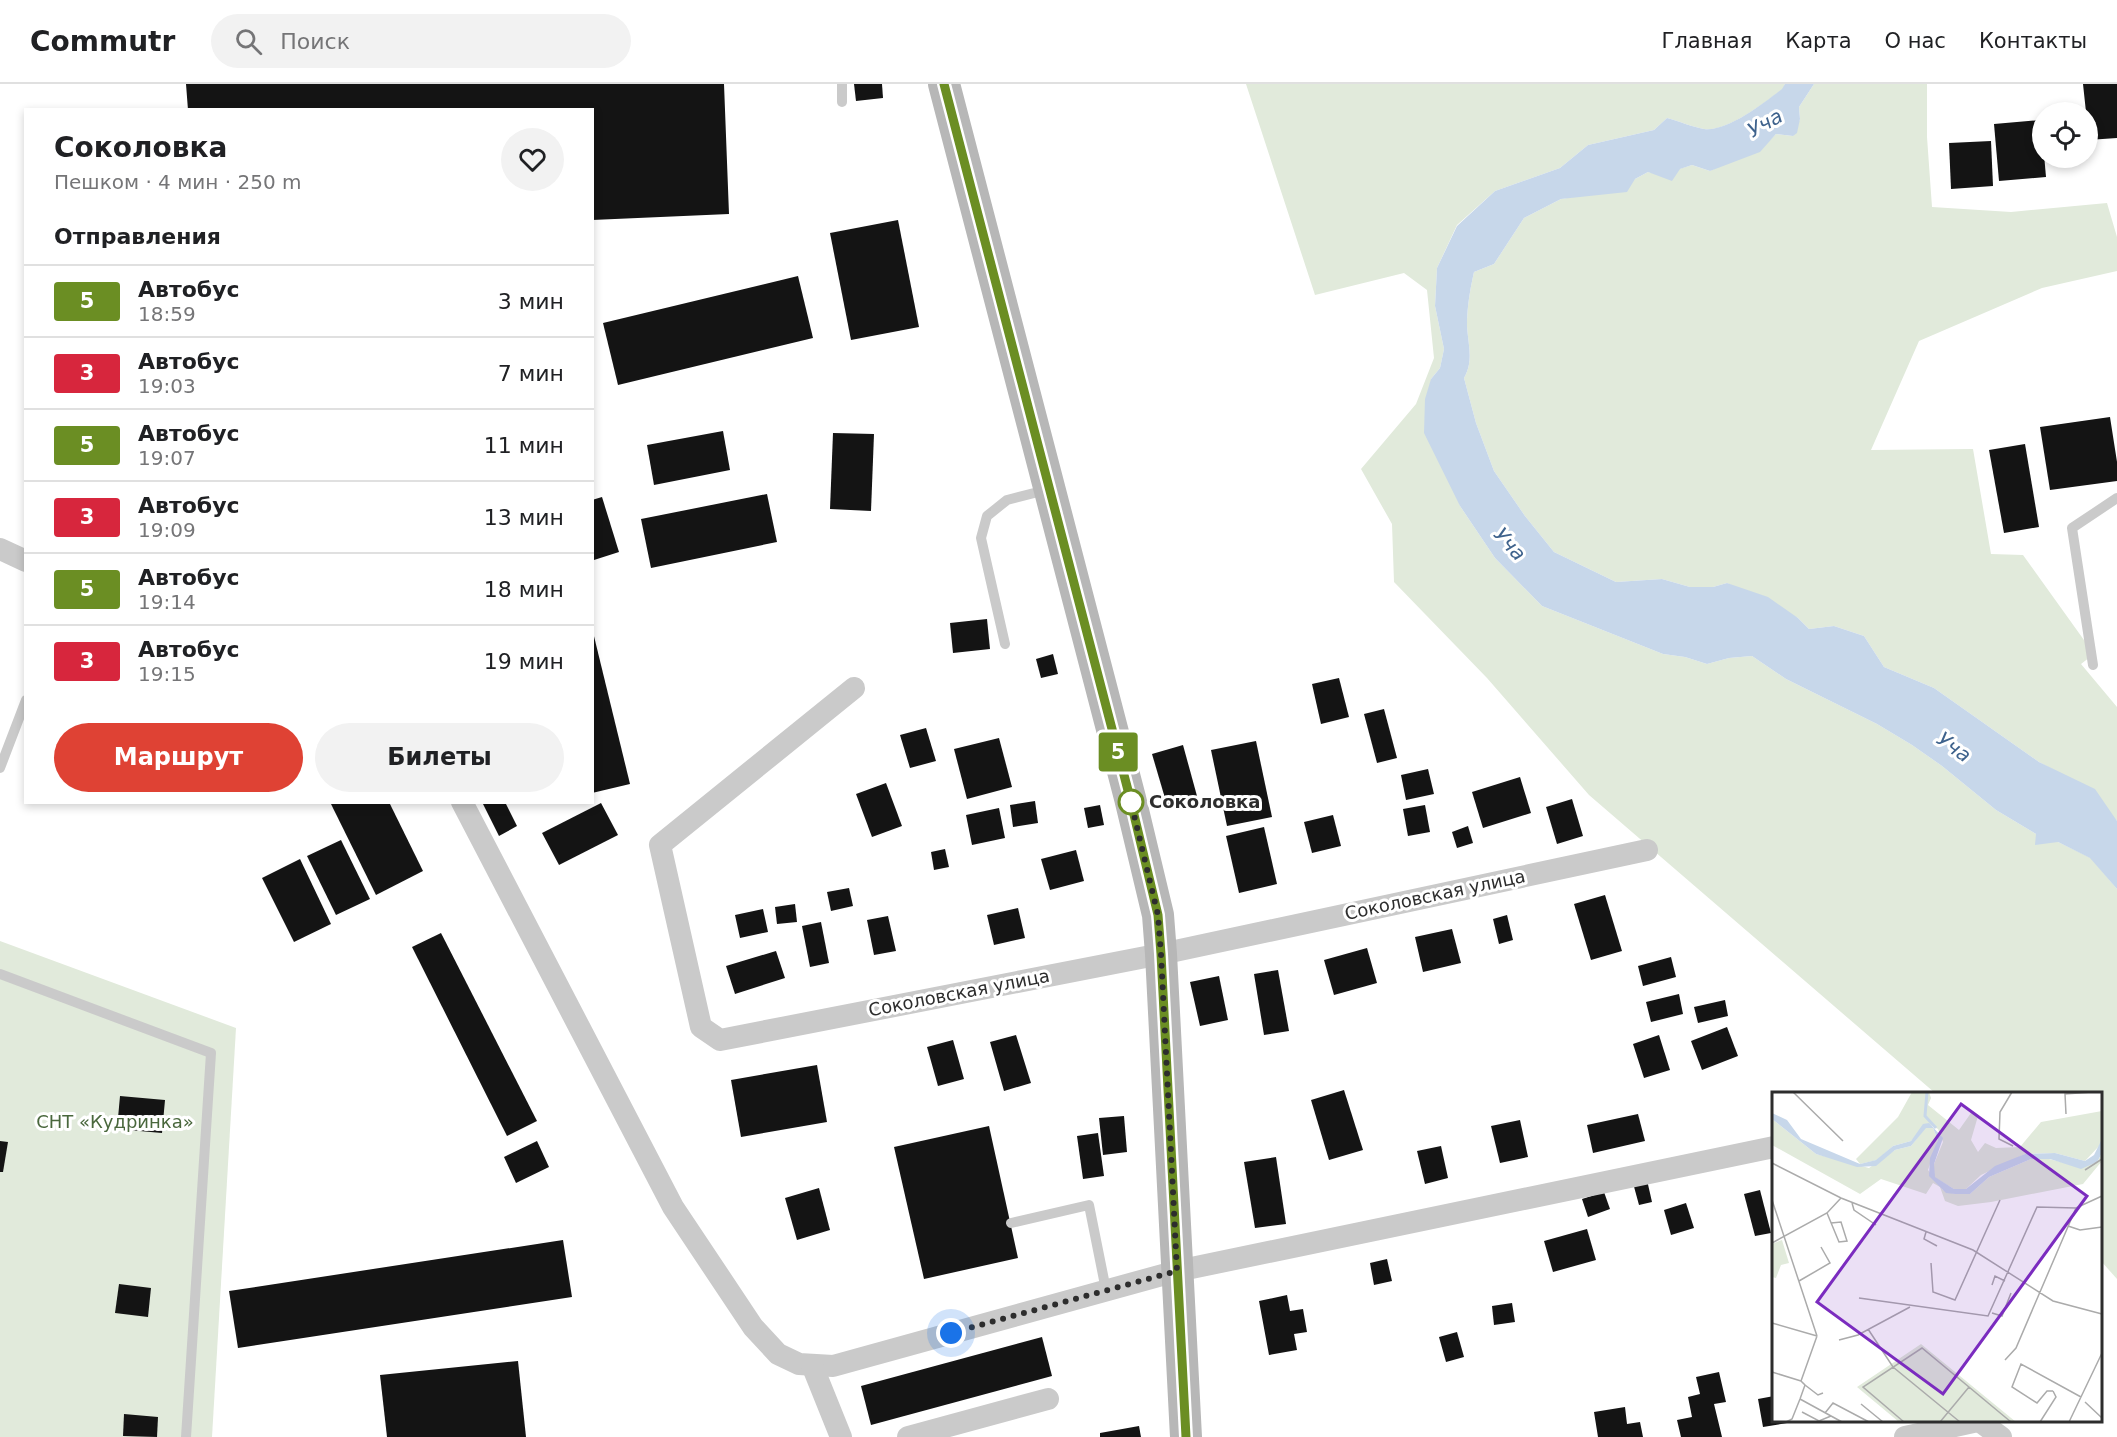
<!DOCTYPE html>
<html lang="ru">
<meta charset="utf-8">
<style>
:root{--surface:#fff;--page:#f2f2f2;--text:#202124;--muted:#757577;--line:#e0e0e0;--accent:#df4234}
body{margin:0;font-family:"DejaVu Sans",sans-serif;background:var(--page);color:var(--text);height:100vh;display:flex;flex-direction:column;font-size:22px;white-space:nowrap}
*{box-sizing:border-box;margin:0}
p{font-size:20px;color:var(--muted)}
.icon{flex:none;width:33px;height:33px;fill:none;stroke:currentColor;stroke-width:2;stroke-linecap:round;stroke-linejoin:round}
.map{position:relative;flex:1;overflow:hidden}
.details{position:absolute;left:24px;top:24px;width:570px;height:696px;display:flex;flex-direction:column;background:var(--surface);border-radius:0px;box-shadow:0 3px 9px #0003}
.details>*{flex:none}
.badge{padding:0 12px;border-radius:4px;font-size:21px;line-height:39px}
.buttons{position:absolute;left:2032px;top:18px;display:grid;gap:12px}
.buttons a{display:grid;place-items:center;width:66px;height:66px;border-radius:50%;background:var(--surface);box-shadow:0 3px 9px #0003;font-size:30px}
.you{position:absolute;width:30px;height:30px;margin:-15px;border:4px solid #fff;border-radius:50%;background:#1a73e8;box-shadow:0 0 0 9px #1a73e833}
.map>.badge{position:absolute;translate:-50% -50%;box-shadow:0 0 0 3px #fff}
h2{padding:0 30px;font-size:22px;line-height:54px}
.round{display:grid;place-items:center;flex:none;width:63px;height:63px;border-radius:32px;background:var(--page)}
.summary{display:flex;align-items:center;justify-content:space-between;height:102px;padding:0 30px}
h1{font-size:28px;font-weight:700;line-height:45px}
.primary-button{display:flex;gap:12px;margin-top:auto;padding:12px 30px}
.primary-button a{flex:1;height:69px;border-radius:36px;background:var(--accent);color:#fff;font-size:24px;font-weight:700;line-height:69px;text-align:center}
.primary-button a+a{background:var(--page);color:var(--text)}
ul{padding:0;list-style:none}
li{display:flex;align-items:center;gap:18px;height:72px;padding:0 30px;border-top:2px solid var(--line)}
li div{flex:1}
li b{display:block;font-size:22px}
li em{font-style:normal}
li .badge{min-width:66px;font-weight:700;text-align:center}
header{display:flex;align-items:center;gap:36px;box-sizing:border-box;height:84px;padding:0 30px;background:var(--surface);border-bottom:2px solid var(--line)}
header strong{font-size:28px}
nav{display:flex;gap:33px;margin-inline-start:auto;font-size:21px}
.search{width:420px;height:54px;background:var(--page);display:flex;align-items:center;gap:15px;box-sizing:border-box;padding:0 21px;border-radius:33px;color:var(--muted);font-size:22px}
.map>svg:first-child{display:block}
.green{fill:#e1eadb}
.water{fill:#c7d7ea}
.building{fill:#141414}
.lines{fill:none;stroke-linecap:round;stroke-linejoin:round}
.lane{stroke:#cacaca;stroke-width:10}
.street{stroke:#cacaca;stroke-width:22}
.secondary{stroke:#b7b7b7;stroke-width:32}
.line-casing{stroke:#fff;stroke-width:14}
.line{stroke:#6b8e23;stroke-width:9}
.walk{stroke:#2d2d2d;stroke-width:6;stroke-dasharray:0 10.8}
.stop-dot{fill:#fff;stroke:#6b8e23;stroke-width:3}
.labels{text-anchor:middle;stroke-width:6;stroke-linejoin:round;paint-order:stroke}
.stop-label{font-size:18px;font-weight:bold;fill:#2d2d2d;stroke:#fff;text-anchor:start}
.street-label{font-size:18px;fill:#2d2d2d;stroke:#fff}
.park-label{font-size:18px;fill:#49673c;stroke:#fff}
.water-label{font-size:20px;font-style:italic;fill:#3e628c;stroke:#fff}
.inset-river{fill:none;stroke:#c7d7ea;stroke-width:3}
.inset-road{fill:none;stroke:#ababab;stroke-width:1.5}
.view{fill:#7b2cbf;fill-opacity:0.15;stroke:#7b2cbf;stroke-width:3}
.inset-edge{fill:none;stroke:#2d2d2d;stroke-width:3}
</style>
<header>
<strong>Commutr</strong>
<div class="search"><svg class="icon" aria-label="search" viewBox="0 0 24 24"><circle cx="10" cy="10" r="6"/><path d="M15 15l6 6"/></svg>Поиск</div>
<nav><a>Главная</a><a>Карта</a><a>О нас</a><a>Контакты</a></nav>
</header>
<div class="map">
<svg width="2117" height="1353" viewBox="0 0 2117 1353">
<rect width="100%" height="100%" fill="#fff"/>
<g class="green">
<path d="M1246,0H1785L1783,5C1764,19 1727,48 1704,45C1692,43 1679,37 1667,34L1654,46L1588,61L1560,84L1495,107L1457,141L1437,184L1435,222L1444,265L1440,284L1431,295L1460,422L1495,474L1542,522L1663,570L1685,573L1707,580L1729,574L1752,572L1786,595L1877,640L1912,661L1942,682L1996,726L2036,750L2058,758L2091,774L2117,805V1195L2101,1177L2100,1010L1935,1009L1589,711L1487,594L1394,498L1392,440L1361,385L1416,320L1434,274L1427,206L1404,189L1315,211Z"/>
<path d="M1814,0H1927V53L1932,123L2011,128L2107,119L2117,153V187L2042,204L1919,257L1871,366L1973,365L1991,470L2023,471L2094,570L2081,580L2117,623V737L2056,687L2039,678L1934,604L1884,583L1864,552L1834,542L1809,545L1798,534L1727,499L1713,503H1690L1662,495L1616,498L1554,468L1525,432L1494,387L1476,339L1464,294C1474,277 1468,260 1467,242C1467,223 1470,206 1474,188L1494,180L1524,134L1561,115L1586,111L1635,95L1648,88L1660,91L1692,81L1710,87L1770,56L1776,50L1793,52L1800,35L1799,23Z"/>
<path d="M0,857L236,944L212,1353H0Z"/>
</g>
<path class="water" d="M1785,0H1814L1799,23L1800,35L1797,49L1793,52L1776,50L1760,68L1710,87L1692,81L1680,85L1672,97L1648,88L1635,95L1627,108L1561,115L1524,134L1494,180L1474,188C1470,206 1467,223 1467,242C1468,260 1474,277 1464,294L1476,339L1494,387L1525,432L1554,468L1616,498L1662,495L1690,503H1713L1727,499L1768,513L1798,534L1809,545L1834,542L1864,552L1884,583L1934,604L2039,678L2095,705L2117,737V805L2090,774L2058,758L2035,761L2036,750L1996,726L1942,682L1912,661L1877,640L1786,595L1752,572L1729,574L1707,580L1685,573L1663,570L1542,522L1495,474L1460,422L1424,349L1425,315L1431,295L1440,284L1444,265L1435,222L1437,184L1457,142L1495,107L1560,84L1588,61L1654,46L1667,34C1679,37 1692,43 1704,45C1727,48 1764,19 1782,5Z"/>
<g class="building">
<path d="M186,0H724L729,130L592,136V26H188Z"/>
<path d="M854,0H882L883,14L856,17Z"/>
<path d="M2083,0H2117V54L2088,56V28H2086Z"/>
<path d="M2041,36L2046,93L1999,97L1994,40Z"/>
<path d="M1991,57L1993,102L1951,105L1949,59Z"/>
<path d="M898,136L919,243L851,256L830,149Z"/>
<path d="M798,192L813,254L618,301L603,239Z"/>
<path d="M2110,333L2117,378V397L2050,406L2040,343Z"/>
<path d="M723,347L730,386L654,401L647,361Z"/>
<path d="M833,349L874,350L871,427L830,425Z"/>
<path d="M2025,360L2039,443L2004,449L1989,366Z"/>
<path d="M767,410L777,458L651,484L641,435Z"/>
<path d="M602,413L619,468L594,476L592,416Z"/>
<path d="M987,535L990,565L953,569L950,539Z"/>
<path d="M592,544L630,700L592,709Z"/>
<path d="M1053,570L1058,590L1041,594L1036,575Z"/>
<path d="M1339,594L1349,633L1321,640L1312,600Z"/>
<path d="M1384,625L1397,674L1377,679L1364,630Z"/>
<path d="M926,644L936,677L910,684L900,651Z"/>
<path d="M999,654L1012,703L967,715L954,665Z"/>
<path d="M1256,657L1272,733L1227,742L1211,666Z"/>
<path d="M1183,661L1197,712L1167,721L1152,670Z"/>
<path d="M1428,685L1434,710L1406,716L1401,691Z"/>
<path d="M1520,693L1531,729L1483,744L1472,708Z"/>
<path d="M886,699L902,742L872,753L856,710Z"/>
<path d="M1572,715L1583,752L1557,760L1546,723Z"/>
<path d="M1035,717L1038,739L1013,743L1010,721Z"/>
<path d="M330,718H389L423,787L376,811Z"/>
<path d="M482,718H505L517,742L499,752Z"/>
<path d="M601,719L618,751L559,781L542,749Z"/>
<path d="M1100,721L1104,741L1088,744L1084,724Z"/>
<path d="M1425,721L1430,748L1408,752L1403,725Z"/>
<path d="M999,724L1005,754L972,761L966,731Z"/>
<path d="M1333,731L1341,762L1312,769L1304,738Z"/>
<path d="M1468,742L1473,759L1457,764L1452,748Z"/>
<path d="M1264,743L1277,800L1239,809L1226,752Z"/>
<path d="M341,756L370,815L336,831L307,772Z"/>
<path d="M945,765L949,783L934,786L931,768Z"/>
<path d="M1076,766L1084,797L1050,806L1041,775Z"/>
<path d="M300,775L331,840L294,858L262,794Z"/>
<path d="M849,804L853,822L831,827L827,808Z"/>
<path d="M1605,811L1622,867L1591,876L1574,820Z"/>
<path d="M795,820L797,838L777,840L775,823Z"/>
<path d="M1018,824L1025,854L994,861L987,831Z"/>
<path d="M763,825L768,848L740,854L735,831Z"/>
<path d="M1507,831L1513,856L1499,860L1493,835Z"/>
<path d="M888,832L896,867L874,871L867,836Z"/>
<path d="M821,838L829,879L810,883L802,842Z"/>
<path d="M1452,845L1461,879L1423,888L1415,853Z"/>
<path d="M441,849L537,1037L507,1052L412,863Z"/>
<path d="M1367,864L1377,899L1334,911L1324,876Z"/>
<path d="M776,867L785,894L735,910L726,882Z"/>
<path d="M1671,873L1676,893L1643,902L1638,882Z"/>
<path d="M1278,886L1289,947L1264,951L1254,890Z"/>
<path d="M1219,892L1228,936L1200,942L1190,898Z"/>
<path d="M1679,910L1683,930L1651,938L1646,918Z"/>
<path d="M1725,916L1728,932L1698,939L1694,923Z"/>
<path d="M1727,943L1738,972L1702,986L1691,957Z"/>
<path d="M1016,951L1031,999L1004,1007L990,958Z"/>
<path d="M1659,951L1670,986L1644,994L1633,960Z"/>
<path d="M953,956L964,995L938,1002L927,963Z"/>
<path d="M817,981L827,1038L741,1053L731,996Z"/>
<path d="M1344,1006L1363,1066L1329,1076L1311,1016Z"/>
<path d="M120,1012L165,1016L162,1049L117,1045Z"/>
<path d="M1638,1030L1645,1057L1593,1069L1587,1041Z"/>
<path d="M1124,1032L1127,1068L1103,1071L1099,1034Z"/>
<path d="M1520,1036L1528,1073L1500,1079L1491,1042Z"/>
<path d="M989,1042L1018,1174L924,1195L894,1063Z"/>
<path d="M1098,1049L1104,1092L1083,1095L1077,1052Z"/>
<path d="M0,1057L8,1058L3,1088H0Z"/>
<path d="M537,1057L549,1083L516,1099L504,1073Z"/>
<path d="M1441,1062L1448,1094L1425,1100L1417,1067Z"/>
<path d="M1276,1073L1286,1140L1255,1144L1244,1078Z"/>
<path d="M1647,1096L1652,1118L1639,1121L1633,1099Z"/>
<path d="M819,1104L830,1146L797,1156L785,1114Z"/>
<path d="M1760,1106L1771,1149L1755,1152L1744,1110Z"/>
<path d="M1604,1108L1610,1125L1588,1133L1582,1115Z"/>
<path d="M1686,1119L1694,1144L1671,1151L1664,1126Z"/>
<path d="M1587,1145L1596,1176L1553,1188L1544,1157Z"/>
<path d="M563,1156L572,1213L238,1264L229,1207Z"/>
<path d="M1387,1175L1392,1197L1374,1201L1370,1179Z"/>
<path d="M119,1200L151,1204L148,1233L115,1229Z"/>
<path d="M1287,1211L1290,1227L1303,1225L1307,1248L1294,1250L1297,1266L1269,1271L1259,1217Z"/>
<path d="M1512,1219L1515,1238L1494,1241L1492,1222Z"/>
<path d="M1457,1248L1464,1273L1446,1278L1439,1253Z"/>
<path d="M1042,1253L1052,1292L871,1341L861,1302Z"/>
<path d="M518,1277L526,1353H387L380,1291Z"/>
<path d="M1719,1288L1726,1318L1714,1320L1722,1353H1681L1677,1336L1692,1333L1688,1313L1700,1310L1696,1293Z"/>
<path d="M1774,1312V1336L1793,1338L1763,1343L1758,1315Z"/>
<path d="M1625,1323L1627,1340L1640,1338L1643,1353H1598L1594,1328Z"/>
<path d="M124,1330L158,1333L157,1353L123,1352Z"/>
<path d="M1139,1342L1141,1353H1100V1349Z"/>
</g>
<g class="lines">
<g class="lane">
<path d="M842,0V18"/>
<path d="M1005,560L981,454L987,432L1007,416L1046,406"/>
<path d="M2093,581L2072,444L2117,414"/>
<path d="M0,684L26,616"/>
<path d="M0,890L211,969L186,1353"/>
<path d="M1011,1139L1089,1121L1106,1206"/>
</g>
<g class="street">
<path d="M0,465L26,477"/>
<path d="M854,604L660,761L701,943L720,956L1161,870L1647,766"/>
<path d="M462,718L673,1123L753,1243L778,1270L799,1280L833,1282L1177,1187L1774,1063"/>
<path d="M812,1281L841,1353"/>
<path d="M1978,1336L2001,1353"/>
<path d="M908,1353L1048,1315"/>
<path d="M1905,1353L1978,1337"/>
</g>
<path class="secondary" d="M944,0L1130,714L1158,831L1161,870L1186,1353"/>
</g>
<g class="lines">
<defs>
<path id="line" d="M944,0L1130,714L1158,831L1161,870L1186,1353"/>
</defs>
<use href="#line" class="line-casing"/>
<use href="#line" class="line"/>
<path class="walk" d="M951,1249L1177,1187L1161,870L1158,831L1130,714L1131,718"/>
</g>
<circle class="stop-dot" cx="1131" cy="718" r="12"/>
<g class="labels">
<g class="stop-label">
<text x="1149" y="724">Соколовка</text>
</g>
<g class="street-label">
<text transform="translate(1435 811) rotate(-12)" y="6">Соколовская улица</text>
<text transform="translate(959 909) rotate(-11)" y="6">Соколовская улица</text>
</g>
<g class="park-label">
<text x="115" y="1044">СНТ «Кудринка»</text>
</g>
<g class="water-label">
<text transform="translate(1765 39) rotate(-29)" y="7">Уча</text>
<text transform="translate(1510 460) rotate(48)" y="7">Уча</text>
<text transform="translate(1954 663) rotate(36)" y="7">Уча</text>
</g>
</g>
<g transform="translate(1772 1008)">
<rect width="330" height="330" fill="#fff"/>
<path d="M140,0H157L159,6L156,13L187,38L199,21L206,24L199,48L206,60L213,51L224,56L248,55L269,30L330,19L329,52L313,69L283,61L253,62L209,83L194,97H182L162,85V72L171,50L166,37L156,32L139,49L121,54L105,68L88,72L84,67L126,25ZM0,27L44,62L97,76L123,58L139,54L153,36H161L166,48L156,78L171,98L183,102H198L217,85L259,67H277L308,75L325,70L330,61V69L311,92L219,110L186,114L173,109L168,95L161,91L154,102L109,87L88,102L0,53ZM10,148L17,171L9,173L4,186L0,185V152ZM149,252L244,330H127L85,295Z" fill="#e1eadb"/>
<path d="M0,21L15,28L29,47L88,72L104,68L121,54L139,49L151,32L157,31L171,46L162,72L163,85L182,97H194L223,74L253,62L283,61L313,69L322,63L330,47V61L325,70L309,77L278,67H259L217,85L198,102H183L174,101L157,84L158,66L166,48L161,36H154L139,54L123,58L104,74L85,75L44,62L0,27Z" fill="#c7d7ea"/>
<path class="inset-river" d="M155,0L153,24L164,36"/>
<path class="inset-road" d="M21,0L71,49M240,0L228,20L227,47L241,54M294,22L293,2L320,0M0,71L69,106L201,158L281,209L330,222M313,78L330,67M0,108L45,244M80,111L82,118L104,133M55,121L67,150L75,149L69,130L59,131M296,134L308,138L330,135M154,140L152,147L165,154M0,151L55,121L69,106M159,171L161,200L183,208L228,108M27,189L58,171L49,155M220,193L223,184L233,189M87,206L216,224L265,115L304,116L330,104M220,221L230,224L239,201M0,231L45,244M96,237L121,275L188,330M67,248L86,243L138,215M233,268L244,256L304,116M0,280L29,289M33,293L46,303L51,301M281,299H275L265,311L240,295L249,272L309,305M28,307L70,330M313,310L330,326M89,312L111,330M30,320L47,329L59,324M53,321L61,311L97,330M14,330L20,327L28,307L33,293L29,289L45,244M132,330L91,295L150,256L239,330M168,330L197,295M268,330L284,305L281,299M297,330L330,261"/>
<path class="view" d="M189,12L315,104L171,302L45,210Z"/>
<rect width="330" height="330" class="inset-edge"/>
</g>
</svg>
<div class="buttons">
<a><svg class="icon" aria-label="locate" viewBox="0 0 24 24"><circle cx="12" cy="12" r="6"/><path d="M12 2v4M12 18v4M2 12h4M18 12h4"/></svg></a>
</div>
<div class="you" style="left:951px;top:1249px"></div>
<b class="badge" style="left:1118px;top:668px;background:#6b8e23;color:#fff">5</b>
<section class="details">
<div class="summary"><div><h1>Соколовка</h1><p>Пешком · 4 мин · 250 m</p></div><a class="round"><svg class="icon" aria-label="heart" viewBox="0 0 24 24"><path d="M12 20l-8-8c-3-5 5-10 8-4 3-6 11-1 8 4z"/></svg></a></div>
<h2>Отправления</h2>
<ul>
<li><span class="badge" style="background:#6b8e23;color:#fff">5</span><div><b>Автобус</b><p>18:59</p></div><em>3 мин</em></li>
<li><span class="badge" style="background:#d7263d;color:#fff">3</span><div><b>Автобус</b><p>19:03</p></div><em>7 мин</em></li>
<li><span class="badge" style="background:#6b8e23;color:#fff">5</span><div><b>Автобус</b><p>19:07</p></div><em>11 мин</em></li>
<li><span class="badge" style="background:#d7263d;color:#fff">3</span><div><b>Автобус</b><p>19:09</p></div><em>13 мин</em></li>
<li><span class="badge" style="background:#6b8e23;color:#fff">5</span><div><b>Автобус</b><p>19:14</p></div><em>18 мин</em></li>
<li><span class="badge" style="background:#d7263d;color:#fff">3</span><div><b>Автобус</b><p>19:15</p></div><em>19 мин</em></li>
</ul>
<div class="primary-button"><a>Маршрут</a><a>Билеты</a></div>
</section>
</div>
